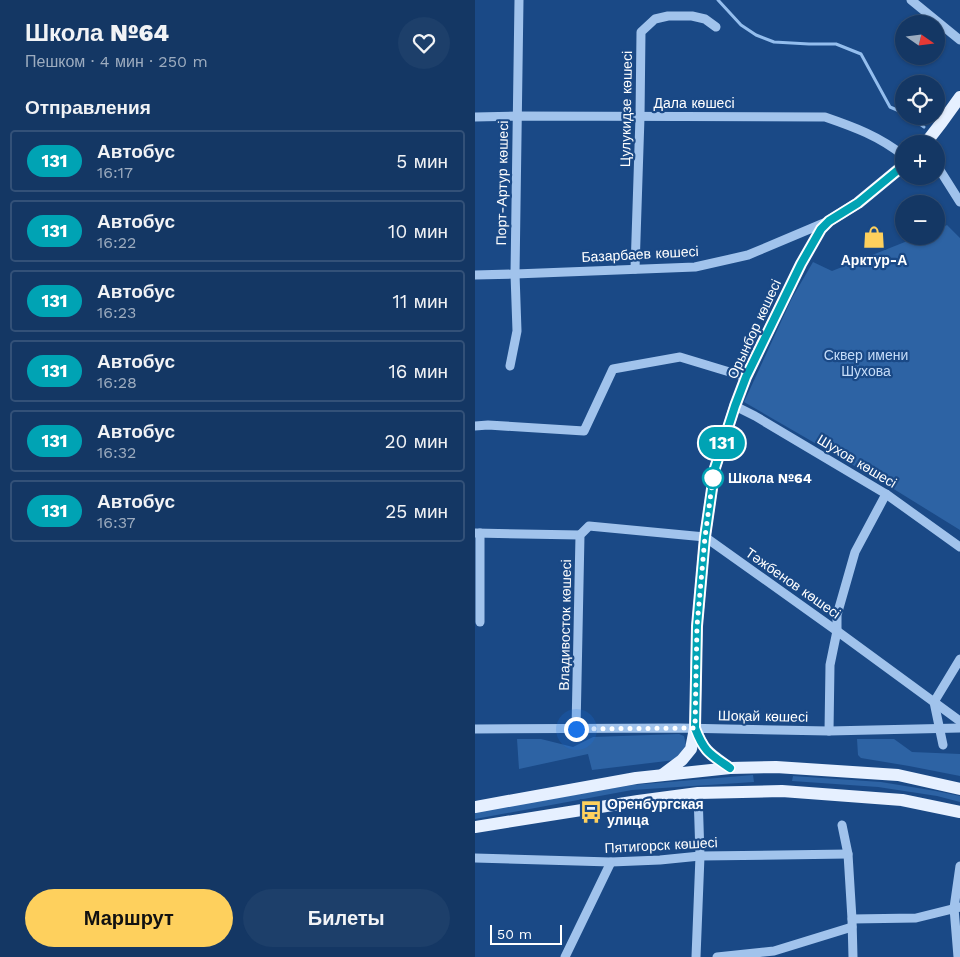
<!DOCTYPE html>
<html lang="ru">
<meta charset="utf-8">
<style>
:root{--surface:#143764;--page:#1d3f6a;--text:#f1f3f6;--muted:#9dacbf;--line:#335178;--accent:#fed05d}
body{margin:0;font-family:"Work Sans",sans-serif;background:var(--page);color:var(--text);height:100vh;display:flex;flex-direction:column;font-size:19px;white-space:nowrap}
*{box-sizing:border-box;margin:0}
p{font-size:16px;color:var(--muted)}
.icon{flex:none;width:28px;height:28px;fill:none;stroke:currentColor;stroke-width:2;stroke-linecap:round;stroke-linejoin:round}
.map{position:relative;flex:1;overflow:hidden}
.sheet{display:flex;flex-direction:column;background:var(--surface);width:475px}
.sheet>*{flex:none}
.badge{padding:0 10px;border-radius:16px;font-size:18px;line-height:32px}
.needle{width:32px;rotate:104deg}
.fabs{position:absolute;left:420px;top:15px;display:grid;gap:10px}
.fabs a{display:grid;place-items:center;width:50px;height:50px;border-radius:50%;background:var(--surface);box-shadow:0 1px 4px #0004,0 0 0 1px var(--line);font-size:25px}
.scale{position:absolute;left:15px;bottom:12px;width:72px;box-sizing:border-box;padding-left:5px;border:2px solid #fff;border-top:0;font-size:14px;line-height:18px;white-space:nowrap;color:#fff;-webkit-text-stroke:4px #1a4986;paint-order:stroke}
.you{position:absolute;width:25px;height:25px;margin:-12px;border:4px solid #fff;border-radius:50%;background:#1a73e8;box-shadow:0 0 0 8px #1a73e833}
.map>.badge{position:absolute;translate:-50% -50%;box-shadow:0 0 0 2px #fff}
h2{padding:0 25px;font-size:19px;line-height:45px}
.round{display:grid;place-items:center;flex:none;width:52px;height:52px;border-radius:26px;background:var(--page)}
.headline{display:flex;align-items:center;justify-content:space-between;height:85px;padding:0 25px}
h1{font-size:24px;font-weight:800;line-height:38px}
.action{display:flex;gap:10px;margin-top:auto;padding:10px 25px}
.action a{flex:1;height:58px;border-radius:30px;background:var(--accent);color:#111;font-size:20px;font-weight:800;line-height:58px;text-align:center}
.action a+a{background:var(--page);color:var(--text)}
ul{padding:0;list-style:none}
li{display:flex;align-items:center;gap:15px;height:62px;margin:0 10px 8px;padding:0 15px;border:2px solid var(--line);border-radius:5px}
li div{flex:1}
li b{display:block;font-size:19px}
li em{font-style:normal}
li .badge{min-width:55px;font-weight:700;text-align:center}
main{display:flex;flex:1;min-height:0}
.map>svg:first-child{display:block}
.green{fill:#2d63a4}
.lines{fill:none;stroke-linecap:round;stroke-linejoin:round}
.stream{stroke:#94beee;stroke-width:3}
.minor{stroke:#a1c3ec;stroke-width:9}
.major{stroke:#e6f0ff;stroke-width:12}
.line-casing{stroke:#fff;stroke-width:11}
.line{stroke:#00a3b4;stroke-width:8}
.walk{stroke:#fff;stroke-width:5;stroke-dasharray:0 9}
.stop-dot{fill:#fff;stroke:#00a3b4;stroke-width:2.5}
.labels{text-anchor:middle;stroke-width:4.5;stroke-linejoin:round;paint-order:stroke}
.street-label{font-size:14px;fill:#fff;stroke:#1a4986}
.poi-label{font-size:14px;font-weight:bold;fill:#fff;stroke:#1a4986}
.park-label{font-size:14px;fill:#c6ddf9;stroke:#1a4986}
.stop-label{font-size:14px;font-weight:bold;fill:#fff;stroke:#1a4986;text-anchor:start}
</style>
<main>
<section class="sheet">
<div class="headline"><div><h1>Школа №64</h1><p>Пешком · 4 мин · 250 m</p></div><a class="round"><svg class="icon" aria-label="heart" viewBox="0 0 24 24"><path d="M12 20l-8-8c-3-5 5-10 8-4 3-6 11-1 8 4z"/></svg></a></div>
<h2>Отправления</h2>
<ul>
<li><span class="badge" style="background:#00a3b4;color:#fff">131</span><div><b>Автобус</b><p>16:17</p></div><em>5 мин</em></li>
<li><span class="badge" style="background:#00a3b4;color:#fff">131</span><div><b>Автобус</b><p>16:22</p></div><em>10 мин</em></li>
<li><span class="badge" style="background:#00a3b4;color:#fff">131</span><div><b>Автобус</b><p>16:23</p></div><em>11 мин</em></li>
<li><span class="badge" style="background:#00a3b4;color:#fff">131</span><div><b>Автобус</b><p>16:28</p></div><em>16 мин</em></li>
<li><span class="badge" style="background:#00a3b4;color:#fff">131</span><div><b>Автобус</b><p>16:32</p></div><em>20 мин</em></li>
<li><span class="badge" style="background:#00a3b4;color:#fff">131</span><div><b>Автобус</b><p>16:37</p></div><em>25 мин</em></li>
</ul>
<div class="action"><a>Маршрут</a><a>Билеты</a></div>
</section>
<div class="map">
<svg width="485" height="957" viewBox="0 0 485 957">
<rect width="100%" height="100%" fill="#1a4986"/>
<g class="green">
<path d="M472,225L485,238V530L409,483L269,402L317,298L338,262L357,271L445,236H461V230Z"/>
<path d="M204,734L209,736L211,745L200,760L117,770L113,754L44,769L42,739H66L98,747L118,737Z"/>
<path d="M382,739H419L437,752L485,754V776L434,766L386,758L383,755Z"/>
<path d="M278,775L279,782L157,790L0,819V812L157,785Z"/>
<path d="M318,776L406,782L461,791L485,796V802L462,796L403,787L317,781Z"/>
</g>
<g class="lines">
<g class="stream">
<path d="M243,0L266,25L281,35L299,42L334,44H361L386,54L415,107L429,113"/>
<path d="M434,116L449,127"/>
</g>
<g class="minor">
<path d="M436,0L485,40"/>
<path d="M0,117L42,116L350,117C379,127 404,136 429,156"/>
<path d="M461,164L485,202"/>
<path d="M160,269L165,117L166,32L180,19L193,16H217L230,19L241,27"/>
<path d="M0,275L40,274L220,267L273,255L349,223"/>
<path d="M35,366L42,331L40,274L44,0"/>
<path d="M260,406L280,416L411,494L485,547"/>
<path d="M0,426L13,425L109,431L138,369L205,357L271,377"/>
<path d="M0,533L105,535"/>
<path d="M5,622V533"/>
<path d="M0,729L205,728L354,731L485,728"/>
<path d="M101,729L105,535L114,526L230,537L362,631L485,721"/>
<path d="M354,731L355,665L362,631V615L380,552L411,494"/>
<path d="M468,745L459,702L485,659"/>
<path d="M367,825L373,854L377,919L378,957"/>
<path d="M0,858L136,862L185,860L225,856L373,854"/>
<path d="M377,919L441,918L485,907"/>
<path d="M90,957L136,862"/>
<path d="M221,957L225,856L223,793"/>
<path d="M242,957L299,951L377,927"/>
<path d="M483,957L479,908L485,866"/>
</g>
<g class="major">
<path d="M450,144L467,122L485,97"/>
<path d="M220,728C229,752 235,754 255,768"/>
<path d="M187,775L207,760L216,749L220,728L222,626L230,537L240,468L260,406L271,377L326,264L346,229L354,221L383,203L429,165"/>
<path d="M0,807L161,778L255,768L301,767L423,775L485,789"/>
<path d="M0,827L163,801L223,793L307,791L427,800L485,812"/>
</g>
</g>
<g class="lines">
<defs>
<path id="line" d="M255,768C235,754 229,752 220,728L222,626L230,537L240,468L260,406L271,377L326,264L346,229L354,221L383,203L429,165"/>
</defs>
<use href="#line" class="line-casing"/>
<use href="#line" class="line"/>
<path class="walk" d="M101,729L220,728L222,626L230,537L238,478"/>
</g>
<defs>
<symbol id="shop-bare" viewBox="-9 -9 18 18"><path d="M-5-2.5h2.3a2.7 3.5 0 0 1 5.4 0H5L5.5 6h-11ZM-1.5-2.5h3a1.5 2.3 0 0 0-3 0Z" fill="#fed05d" stroke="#1a4986" stroke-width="2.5" paint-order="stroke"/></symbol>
<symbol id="bus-bare" viewBox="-9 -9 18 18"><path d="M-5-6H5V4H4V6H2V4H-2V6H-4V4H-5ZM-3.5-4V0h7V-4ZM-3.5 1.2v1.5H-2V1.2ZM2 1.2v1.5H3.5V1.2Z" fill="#fed05d" stroke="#1a4986" stroke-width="2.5" paint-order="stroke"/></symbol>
</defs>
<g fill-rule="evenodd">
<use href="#shop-bare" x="383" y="221" width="32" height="32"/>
<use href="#bus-bare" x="100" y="796" width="32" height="32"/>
</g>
<circle class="stop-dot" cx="238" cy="478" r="10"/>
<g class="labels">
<g class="street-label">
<text x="219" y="108">Дала көшесі</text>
<text transform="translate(151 109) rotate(-89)" y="5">Цулукидзе көшесі</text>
<text transform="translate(27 183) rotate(-89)" y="5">Порт-Артур көшесі</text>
<text transform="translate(165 254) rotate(-3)" y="5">Базарбаев көшесі</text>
<text transform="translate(279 329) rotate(-65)" y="5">Орынбор көшесі</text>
<text transform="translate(382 461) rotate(31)" y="5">Шухов көшесі</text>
<text transform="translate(318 583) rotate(35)" y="5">Тәжбенов көшесі</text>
<text transform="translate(90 625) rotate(-89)" y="5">Владивосток көшесі</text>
<text transform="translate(288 716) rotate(1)" y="5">Шоқай көшесі</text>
<text transform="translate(186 845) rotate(-3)" y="5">Пятигорск көшесі</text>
</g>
<g class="poi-label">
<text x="399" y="265">Арктур-А</text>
<text x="132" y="809" text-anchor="start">Оренбургская<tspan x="132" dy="16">улица</tspan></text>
</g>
<g class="park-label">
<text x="391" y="360">Сквер имени<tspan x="391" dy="16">Шухова</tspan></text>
</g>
<g class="stop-label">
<text x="253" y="483">Школа №64</text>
</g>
</g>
</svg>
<div class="fabs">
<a><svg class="needle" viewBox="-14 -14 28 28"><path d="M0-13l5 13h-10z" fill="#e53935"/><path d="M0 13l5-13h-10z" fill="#9dacbf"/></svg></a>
<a><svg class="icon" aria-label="locate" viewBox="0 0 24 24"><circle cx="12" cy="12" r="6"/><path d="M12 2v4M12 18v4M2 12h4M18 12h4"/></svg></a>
<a>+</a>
<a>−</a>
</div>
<div class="scale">50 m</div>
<div class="you" style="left:101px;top:729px"></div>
<b class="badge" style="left:247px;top:443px;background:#00a3b4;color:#fff">131</b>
</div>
</main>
